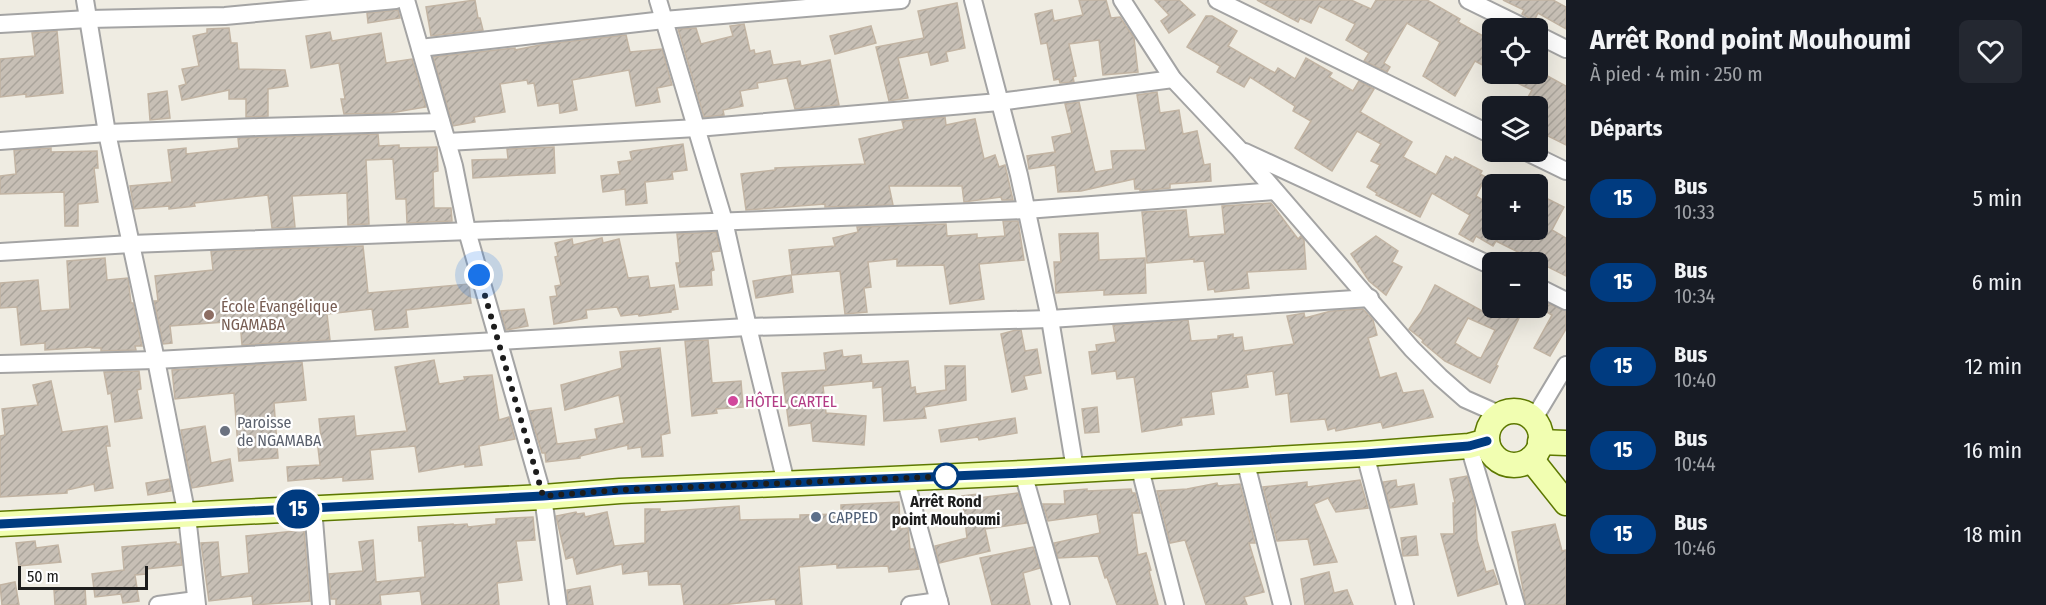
<!DOCTYPE html>
<html lang="fr">
<meta charset="utf-8">
<style>
:root{--surface:#171b24;--page:#242831;--text:#f1f3f6;--muted:#9ea1a6}
body{margin:0;font-family:"Fira Sans Condensed",sans-serif;background:var(--page);color:var(--text);height:100vh;display:flex;flex-direction:column;font-size:22px;white-space:nowrap}
*{box-sizing:border-box;margin:0}
p{font-size:20px;color:var(--muted)}
.icon{flex:none;width:33px;height:33px;fill:none;stroke:currentColor;stroke-width:2;stroke-linecap:round;stroke-linejoin:round}
.map{position:relative;flex:1;overflow:hidden}
.panel{display:flex;flex-direction:column;background:var(--surface);width:480px}
.panel>*{flex:none}
.badge{padding:0 12px;border-radius:20px;font-size:21px;line-height:39px}
.fabs{position:absolute;left:1482px;top:18px;display:grid;gap:12px}
.fabs a{display:grid;place-items:center;width:66px;height:66px;border-radius:9px;background:var(--surface);box-shadow:0 6px 24px #0002;font-size:30px}
.scale{position:absolute;left:18px;bottom:15px;width:130px;box-sizing:border-box;padding-left:6px;border:3px solid #1d1d1d;border-top:0;font-size:16px;line-height:21px;white-space:nowrap;color:#1d1d1d;-webkit-text-stroke:4px #fff;paint-order:stroke}
.you{position:absolute;width:30px;height:30px;margin:-15px;border:4px solid #fff;border-radius:50%;background:#1a73e8;box-shadow:0 0 0 9px #1a73e833}
.map>.badge{position:absolute;translate:-50% -50%;box-shadow:0 0 0 3px #fff}
h2{padding:0 24px;font-size:22px;line-height:54px}
.round{display:grid;place-items:center;flex:none;width:63px;height:63px;border-radius:9px;background:var(--page)}
.head{display:flex;align-items:center;justify-content:space-between;height:102px;padding:0 24px}
h1{font-size:28px;font-weight:700;line-height:45px}
ul{padding:0;list-style:none}
li{display:flex;align-items:center;gap:18px;height:84px;padding:0 24px}
li div{flex:1}
li b{display:block;font-size:22px}
li em{font-style:normal}
li .badge{min-width:66px;font-weight:700;text-align:center}
main{display:flex;flex:1;min-height:0}
.map>svg:first-child{display:block}
.building{fill:url(#building-hatch);stroke:#c2b4a3;stroke-width:1.5;fill-rule:evenodd}
.lines{fill:none;stroke-linecap:round;stroke-linejoin:round}
.street-casing{stroke:#a4a4a4;stroke-width:20}
.secondary-casing{stroke:#5d7800;stroke-width:27}
.street{stroke:#fff;stroke-width:16}
.secondary{stroke:#f1feb1;stroke-width:24}
.line-casing{stroke:#fff;stroke-width:14}
.line{stroke:#003b80;stroke-width:9}
.walk{stroke:#1d1d1d;stroke-width:6;stroke-dasharray:0 10.8}
.education-dot{fill:#8d6e63;stroke:#fff;stroke-width:2}
.hotel-dot{fill:#d1479c;stroke:#fff;stroke-width:2}
.worship-dot{fill:#6b7280;stroke:#fff;stroke-width:2}
.stop-dot{fill:#fff;stroke:#003b80;stroke-width:3}
.service-dot{fill:#5c6f8a;stroke:#fff;stroke-width:2}
.labels{text-anchor:middle;stroke-width:4.5;stroke-linejoin:round;paint-order:stroke}
.education-label{font-size:16px;fill:#785e54;stroke:#fff;text-anchor:start}
.hotel-label{font-size:16px;fill:#b23c85;stroke:#fff;text-anchor:start}
.worship-label{font-size:16px;fill:#5b616d;stroke:#fff;text-anchor:start}
.stop-label{font-size:16px;font-weight:bold;fill:#1d1d1d;stroke:#fff}
.service-label{font-size:16px;fill:#4e5e75;stroke:#fff;text-anchor:start}
</style>
<main>
<div class="map">
<svg width="1566" height="605" viewBox="0 0 1566 605">
<defs>
<pattern id="building-hatch" width="6" height="6" patternUnits="userSpaceOnUse" patternTransform="scale(1.5)"><rect width="6" height="6" fill="#c7bfb5"/><path d="M-1 1l2-2M0 6l6-6M5 7l2-2" fill="none" stroke="#aaa49b"/></pattern>
</defs>
<rect width="100%" height="100%" fill="#efece2"/>
<g class="building">
<path d="M475,0L478,18H480L483,30L431,36L426,7Z"/>
<path d="M1079,0H1106L1111,18L1120,17L1134,38L1138,72L1103,75L1099,40L1069,44L1076,76L1073,77L1074,82L1060,83L1059,79L1054,80L1047,43L1041,44L1035,14L1052,10L1054,21L1083,15Z"/>
<path d="M1155,0H1179L1195,15L1169,33L1161,21L1169,15Z"/>
<path d="M1257,0H1351L1371,9L1376,0H1427L1460,19L1458,22L1492,41V70L1475,61L1455,96L1423,76L1440,42L1407,23L1384,63L1390,67L1387,72L1364,61L1369,53L1346,40L1355,24L1319,6L1311,23L1300,18L1298,22Z"/>
<path d="M1503,0H1553L1566,7V29L1538,13L1534,21L1522,14L1524,10Z"/>
<path d="M957,3L965,48L946,52L948,61L931,65L928,52L898,58L908,98L889,101L876,47L924,38L918,11Z"/>
<path d="M398,10L400,18L368,23L367,13Z"/>
<path d="M1206,16H1212L1237,31L1228,46L1275,73L1278,68L1295,79L1306,58L1332,73L1329,77L1353,91L1359,81L1374,89L1360,112L1412,142L1403,157L1436,175L1446,156L1453,160L1455,157L1482,171L1480,174L1486,177L1476,196L1492,206V230H1538V194L1564,207L1552,230L1566,238V276L1496,241L1493,246L1476,236L1473,242L1459,234L1470,215L1432,193L1420,217L1376,195L1377,193L1367,187L1380,165L1371,161L1381,144L1357,131L1332,171L1295,148L1311,121L1293,111L1295,106L1250,77L1244,87L1217,72L1220,66L1187,47Z"/>
<path d="M744,24L750,51L754,50L755,54L770,51L773,65L800,61L801,66L830,60L839,105L795,109L787,78L757,83L758,88L740,91L743,106L723,110L724,115L704,117L678,29L696,28L701,44L733,36L730,26Z"/>
<path d="M871,26L876,43L835,54L830,36Z"/>
<path d="M229,28L231,43H237L239,69L285,70L288,86L268,89V116L246,117V99H229V90L182,100L179,86L186,84L182,69L199,66L193,36L207,33V29Z"/>
<path d="M57,31L63,93L26,97V94L0,97V59L35,56L32,33Z"/>
<path d="M330,32L332,41L381,33L386,63L412,59L426,107L390,113L344,114L341,99H345L339,63L311,68L306,36Z"/>
<path d="M626,35L630,52L662,49L672,85L657,88L660,102L636,106L629,70L572,80L577,110L560,113L559,103L538,106L534,83L528,84L527,80L500,84L505,112L474,117L475,122L453,126L433,57L515,48V50L545,44Z"/>
<path d="M1542,73L1566,86V145L1538,131V106H1529L1524,104L1532,90L1499,74H1531L1540,78Z"/>
<path d="M167,91L170,118L150,120L148,94Z"/>
<path d="M1157,92L1160,113L1179,110L1183,134L1197,131L1204,165L1210,164L1211,181L1170,184V188L1140,191V189H1135L1134,179L1081,191L1058,192L1055,165L1029,169L1027,156L1055,152L1052,137L1072,133L1065,104L1079,102L1095,172L1113,169L1111,151L1146,150L1137,95Z"/>
<path d="M945,117L946,125L975,119L984,159L995,155L999,167L1005,165L1013,200H1002L1001,197L964,202L962,186H889L893,205L825,207V204L746,210L741,174L775,170V168L865,164L859,139L904,129L902,121Z"/>
<path d="M378,134L379,146L399,145V148L437,147L438,171L433,172L434,208H451L452,221L407,223L406,199H396L393,159L366,160L369,224L348,225L347,193L292,196L295,227L272,228L268,195L194,203L195,206L169,209V206L134,209L130,186L172,182L168,150L186,148V154L239,148L238,138Z"/>
<path d="M683,144L687,170L672,172L673,179L645,182L647,203L626,205L625,189L603,192L601,176L620,174L618,162L632,160L630,152L633,151Z"/>
<path d="M554,147L555,173L473,178L472,160L508,159L507,149Z"/>
<path d="M51,148V152L97,151L98,168H94L98,202L78,204V226H65L64,192L0,194V176L16,174L14,150Z"/>
<path d="M1271,203L1298,239L1301,236L1304,240L1306,269L1247,272L1249,288L1215,292L1214,289L1208,290L1204,261L1194,262V259L1147,263L1142,212L1186,210L1189,237L1225,234L1222,206Z"/>
<path d="M1003,221H1018L1024,260L979,264L984,299L950,304L944,265L897,266V259L868,262L871,287L864,288L867,312L845,314L840,271L792,275L789,250L835,246L833,238L858,232L857,227L946,224L947,236L977,234V238L1005,236Z"/>
<path d="M716,232L720,251L711,252L714,270L711,271L712,285L680,287L676,263H680L677,234Z"/>
<path d="M1098,233L1099,260L1145,258L1146,293L1104,295V290L1056,293L1054,262H1061L1059,234Z"/>
<path d="M1376,236L1398,251L1392,262L1402,267L1386,295L1369,281L1351,254Z"/>
<path d="M602,238L603,243L619,239L628,278L648,276L650,288L674,285L678,309L671,310V312L639,316L638,314L621,316L617,307L586,310L587,318L554,324L550,297L557,296L555,286L561,285L555,257L558,256L555,243L572,239L573,245Z"/>
<path d="M363,246L368,293L469,284L471,303L406,310L408,327L375,330L372,309L327,314L330,340L242,345L240,321L170,326L172,343L163,344L154,301H158L155,276L213,270L211,251Z"/>
<path d="M105,258L107,280L128,278L131,303H133L142,346H135L136,350L101,351V348H92V347L45,350V343L21,345L17,307L0,308V283L38,280L41,311L70,309L67,261Z"/>
<path d="M791,275L793,292L756,298L753,281Z"/>
<path d="M1435,285L1493,317L1498,308H1508L1521,314L1496,365L1498,366L1490,383L1445,361L1422,342L1423,340L1409,329L1421,312ZM1468,318L1495,330L1481,358L1477,357L1455,343Z"/>
<path d="M1547,303L1566,311V329L1550,356L1534,348L1552,315L1543,310Z"/>
<path d="M524,309L528,326L506,330L501,311Z"/>
<path d="M1363,309L1373,320L1377,335L1368,338L1380,378L1396,373L1403,393L1423,390L1433,417L1383,428L1381,422L1336,431L1335,428L1328,430L1325,419L1291,422L1288,393L1276,395L1273,371L1246,375L1248,387L1211,392L1214,414L1181,418L1182,425L1142,432L1134,377L1117,379L1116,371L1092,374L1089,352L1097,351L1096,345L1116,342L1113,325L1188,320L1191,341L1218,339V336L1233,334V338L1242,337L1244,351L1294,344L1287,316L1304,313L1305,318L1331,311Z"/>
<path d="M1016,330H1021L1025,351L1037,349L1041,373L1024,376L1027,389L1012,392L1001,334Z"/>
<path d="M708,340L712,383L741,381L743,407L716,409L717,413L692,416L685,341Z"/>
<path d="M660,348L670,433L661,435L663,456L642,457L641,447L628,449V445L580,456V458L546,462L545,453H542L529,411L551,408L557,444L597,439L595,429L624,423L619,395L565,410L561,385L622,368L620,352Z"/>
<path d="M842,350L843,357L861,355L862,364L908,361L911,388L915,387L916,394L946,390L945,366H965L966,400L924,407L926,418L884,421L882,387L873,388V381L823,386L826,413L866,416L864,445L813,441L811,423L789,426L782,373L826,370L824,353Z"/>
<path d="M434,360L439,384L465,380L464,377L492,375L499,420L509,417L515,439L479,446L482,465L465,467V464L419,472L415,446L370,450L373,479L343,481V477L321,479V478L288,481L287,467L320,465L317,439L321,438L319,419L354,416L356,436L407,431L395,367Z"/>
<path d="M302,362L306,400L274,403L278,458L239,461L234,393L175,399L172,370Z"/>
<path d="M139,371L141,389L137,390L142,418L115,422L111,393L108,394L104,372Z"/>
<path d="M51,381L62,432L107,426L110,446H106L113,488L95,491L94,484L67,490V493L0,497V436L5,435L2,409L38,405L33,385Z"/>
<path d="M1097,407L1099,432L1085,433L1082,409Z"/>
<path d="M1015,418L1017,433L979,440L978,437L941,442L939,430Z"/>
<path d="M205,426L211,463L230,459L233,481L192,488L181,430Z"/>
<path d="M1467,476L1475,503L1477,540L1486,572L1493,570L1498,584L1458,596L1441,534H1454L1453,503H1455L1450,479Z"/>
<path d="M169,479L171,491L148,495L146,483Z"/>
<path d="M1360,480L1368,508L1336,512L1328,498L1314,504L1337,562L1314,565L1308,539L1277,541L1263,487L1307,482V487Z"/>
<path d="M1396,480L1397,487L1414,484L1417,504L1390,508L1383,482Z"/>
<path d="M1217,483L1218,486L1240,484L1255,543H1249L1264,592L1244,597L1247,605H1206L1185,540L1170,543L1157,491L1187,489Z"/>
<path d="M1087,489V491L1131,489L1132,493H1135L1140,513H1132L1138,555L1146,553L1151,570L1149,571L1158,605H1117L1107,577L1105,578L1098,556L1058,558L1054,543L1100,533L1097,514L1048,521L1043,504H1065L1064,491Z"/>
<path d="M1018,493L1027,523L985,529L990,551L939,563L935,546L967,538L962,496L978,494V498Z"/>
<path d="M899,502L900,529L908,528L910,549H914L919,569L889,572L888,566L837,568V564L799,567L802,605H776L775,599L721,605H684L681,584L649,585L648,571L623,574L622,564L577,574L573,557L566,559L556,516L576,512L577,514L584,513L585,517L607,512L614,546L645,543V509H660V512L739,506L740,520L789,519H800V515L841,514V505Z"/>
<path d="M533,517L535,540L516,541L522,580L497,583L499,605H422L420,591L380,595L381,605H336V599H331L329,574L363,571L359,542L373,540L376,582L425,577L422,541H419L418,527L453,524V525L467,524L468,527L496,524V519Z"/>
<path d="M1555,524L1562,551L1566,550V605H1526L1512,532Z"/>
<path d="M304,530L310,601L253,605L252,596L209,601L201,543L218,542L221,577L249,573L246,536Z"/>
<path d="M1416,536L1418,555L1403,556L1401,538Z"/>
<path d="M35,541L36,548L58,545L61,562L19,566L16,543Z"/>
<path d="M176,542V544H180L182,565L146,569V574L135,575L139,601L123,603L121,594L95,597L92,574L124,570L122,547Z"/>
<path d="M1033,547L1040,568L1023,573L1030,605H992L980,558Z"/>
<path d="M1329,572L1334,593L1347,590L1353,605H1305L1301,579Z"/>
<path d="M15,582L19,605H2L0,585Z"/>
<path d="M590,586L593,605H568L567,590Z"/>
<path d="M85,588L86,605H55L54,590Z"/>
</g>
<g class="lines">
<defs>
<g id="street">
<path d="M85,0L107,133L156,360L187,516L197,605"/>
<path d="M406,0L454,166L467,231L543,497L558,605"/>
<path d="M658,0L724,221L748,327L786,483"/>
<path d="M973,0L1019,175L1050,319L1075,469"/>
<path d="M1122,0L1173,79L1239,149L1412,349L1440,377L1465,399L1501,415"/>
<path d="M1217,0L1492,135"/>
<path d="M1468,0L1525,28"/>
<path d="M0,24L89,19L225,16L396,0"/>
<path d="M1538,35L1566,49"/>
<path d="M420,48L664,20L901,0"/>
<path d="M0,141L107,133L259,127L441,122"/>
<path d="M447,142L697,128L999,102L1173,79"/>
<path d="M1245,152L1492,266"/>
<path d="M1527,152L1566,171"/>
<path d="M0,252L131,244L1026,210L1275,191"/>
<path d="M1538,287L1566,301"/>
<path d="M0,364L156,360L748,327L1050,319L1370,298"/>
<path d="M1533,420L1566,365"/>
<path d="M1469,446L1516,605"/>
<path d="M1365,454L1405,605"/>
<path d="M1245,460L1282,605"/>
<path d="M1139,465L1175,605"/>
<path d="M1023,473L1061,605"/>
<path d="M905,478L940,605"/>
<path d="M313,508L321,605"/>
<path d="M158,605L196,600"/>
<path d="M910,605L939,601"/>
</g>
<g id="secondary">
<circle cx="1514" cy="438" r="27"/>
<path d="M1540,442L1566,443"/>
<path d="M1531,459L1566,503"/>
<path d="M0,524L543,497L620,491L1023,473L1365,454L1469,446L1487,441"/>
</g>
</defs>
<use href="#street" class="street-casing"/>
<use href="#secondary" class="secondary-casing"/>
<use href="#street" class="street"/>
<use href="#secondary" class="secondary"/>
</g>
<g class="lines">
<defs>
<path id="line" d="M0,524L543,496L620,490L1023,473L1365,454L1469,446L1487,441"/>
</defs>
<use href="#line" class="line-casing"/>
<use href="#line" class="line"/>
<path class="walk" d="M479,275L543,496L620,490L952,476H946"/>
</g>
<circle class="education-dot" cx="209" cy="315" r="6"/>
<circle class="hotel-dot" cx="733" cy="401" r="6"/>
<circle class="worship-dot" cx="225" cy="431" r="6"/>
<circle class="stop-dot" cx="946" cy="476" r="12"/>
<circle class="service-dot" cx="816" cy="517" r="6"/>
<g class="labels">
<g class="education-label">
<text x="221" y="312">École Évangélique<tspan x="221" dy="18">NGAMABA</tspan></text>
</g>
<g class="hotel-label">
<text x="745" y="407">HÔTEL CARTEL</text>
</g>
<g class="worship-label">
<text x="237" y="428">Paroisse<tspan x="237" dy="18">de NGAMABA</tspan></text>
</g>
<g class="stop-label">
<text x="946" y="507">Arrêt Rond<tspan x="946" dy="18">point Mouhoumi</tspan></text>
</g>
<g class="service-label">
<text x="828" y="523">CAPPED</text>
</g>
</g>
</svg>
<div class="fabs">
<a><svg class="icon" aria-label="locate" viewBox="0 0 24 24"><circle cx="12" cy="12" r="6"/><path d="M12 2v4M12 18v4M2 12h4M18 12h4"/></svg></a>
<a><svg class="icon" aria-label="layers" viewBox="0 0 24 24"><path d="M12 4l9 5-9 5-9-5zM3 14l9 5 9-5"/></svg></a>
<a>+</a>
<a>−</a>
</div>
<div class="scale">50 m</div>
<div class="you" style="left:479px;top:275px"></div>
<b class="badge" style="left:298px;top:509px;background:#003b80;color:#fff">15</b>
</div>
<section class="panel">
<div class="head"><div><h1>Arrêt Rond point Mouhoumi</h1><p>À pied · 4 min · 250 m</p></div><a class="round"><svg class="icon" aria-label="heart" viewBox="0 0 24 24"><path d="M12 20l-8-8c-3-5 5-10 8-4 3-6 11-1 8 4z"/></svg></a></div>
<h2>Départs</h2>
<ul>
<li><span class="badge" style="background:#003b80;color:#fff">15</span><div><b>Bus</b><p>10:33</p></div><em>5 min</em></li>
<li><span class="badge" style="background:#003b80;color:#fff">15</span><div><b>Bus</b><p>10:34</p></div><em>6 min</em></li>
<li><span class="badge" style="background:#003b80;color:#fff">15</span><div><b>Bus</b><p>10:40</p></div><em>12 min</em></li>
<li><span class="badge" style="background:#003b80;color:#fff">15</span><div><b>Bus</b><p>10:44</p></div><em>16 min</em></li>
<li><span class="badge" style="background:#003b80;color:#fff">15</span><div><b>Bus</b><p>10:46</p></div><em>18 min</em></li>
</ul>
</section>
</main>
